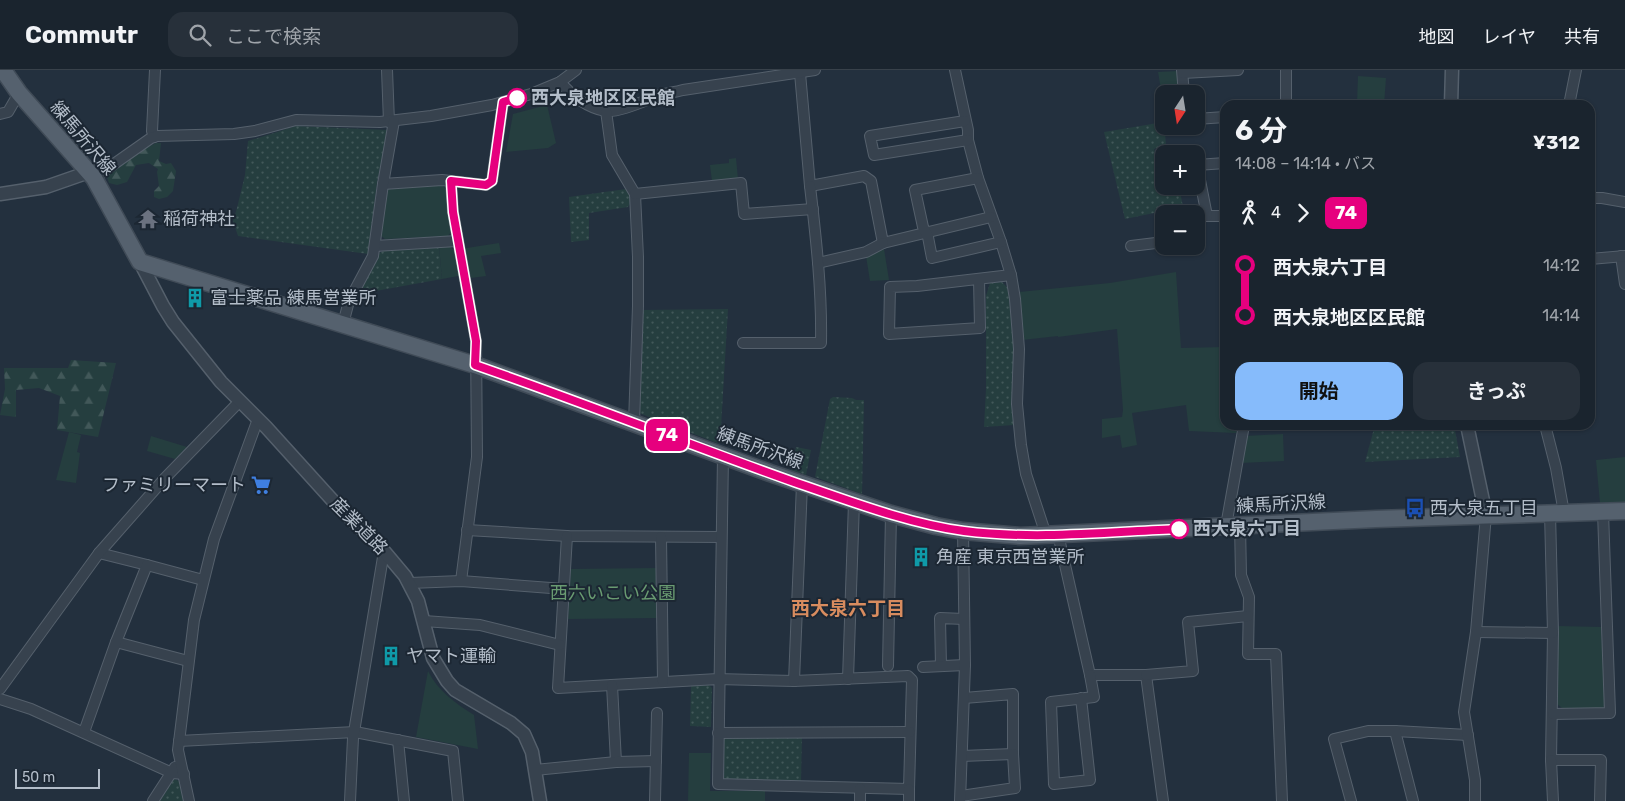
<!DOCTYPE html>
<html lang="ja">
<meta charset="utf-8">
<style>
:root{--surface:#1a242e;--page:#27303a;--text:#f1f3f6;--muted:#9fa4aa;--line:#38414a;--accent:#86bbfb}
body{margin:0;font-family:Rubik,"Noto Sans JP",sans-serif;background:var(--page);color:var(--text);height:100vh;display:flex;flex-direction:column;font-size:19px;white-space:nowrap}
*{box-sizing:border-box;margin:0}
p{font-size:16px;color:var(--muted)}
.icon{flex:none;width:28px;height:28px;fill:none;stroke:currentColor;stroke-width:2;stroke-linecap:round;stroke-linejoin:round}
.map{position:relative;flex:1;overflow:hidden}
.sheet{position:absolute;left:1220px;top:30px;width:375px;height:330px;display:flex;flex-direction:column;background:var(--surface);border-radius:15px;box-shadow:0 1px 4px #0004,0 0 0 1px var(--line)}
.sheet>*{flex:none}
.badge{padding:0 10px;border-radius:8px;font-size:18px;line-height:32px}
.needle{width:32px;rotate:192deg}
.buttons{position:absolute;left:1155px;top:15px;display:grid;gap:10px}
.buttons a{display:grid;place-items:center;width:50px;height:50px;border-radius:10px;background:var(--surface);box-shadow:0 1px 4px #0004,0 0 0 1px var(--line);font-size:25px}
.scale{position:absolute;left:15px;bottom:12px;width:85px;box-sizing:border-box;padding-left:5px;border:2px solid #b3bdc9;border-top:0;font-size:14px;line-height:18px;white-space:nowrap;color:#b3bdc9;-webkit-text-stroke:4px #1c2733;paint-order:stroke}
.map>.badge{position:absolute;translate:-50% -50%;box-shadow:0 0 0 2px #fff}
.legs{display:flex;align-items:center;gap:8px;height:55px;padding:0 15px;font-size:16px}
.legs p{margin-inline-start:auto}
.summary{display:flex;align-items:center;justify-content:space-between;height:85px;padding:0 15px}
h1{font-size:28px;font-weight:700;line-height:38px}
.primary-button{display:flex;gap:10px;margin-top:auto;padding:10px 15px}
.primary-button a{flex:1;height:58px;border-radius:15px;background:var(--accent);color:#111;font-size:20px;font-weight:700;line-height:58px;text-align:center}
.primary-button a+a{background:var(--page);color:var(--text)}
ul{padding:0 15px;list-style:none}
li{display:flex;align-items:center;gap:18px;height:50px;font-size:19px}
li i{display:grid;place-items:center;width:8px;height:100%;margin:0 6px;background:currentColor}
li i::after{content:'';width:12px;height:12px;margin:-6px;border:4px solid;border-radius:50%;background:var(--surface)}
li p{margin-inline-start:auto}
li:first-child i{background:linear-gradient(#0000 50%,currentColor 0)}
li:last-child i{background:linear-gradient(currentColor 50%,#0000 0)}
header{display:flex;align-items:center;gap:30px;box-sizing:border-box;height:70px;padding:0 25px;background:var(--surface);border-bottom:1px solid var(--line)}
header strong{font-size:24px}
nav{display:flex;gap:28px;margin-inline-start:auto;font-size:18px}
.search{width:350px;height:45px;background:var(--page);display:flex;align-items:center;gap:12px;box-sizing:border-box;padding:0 18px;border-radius:15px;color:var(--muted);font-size:19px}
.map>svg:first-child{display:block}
.grass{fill:url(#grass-dots)}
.forest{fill:url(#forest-firs)}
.park{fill:#253e3f}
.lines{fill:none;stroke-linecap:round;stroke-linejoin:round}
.minor-casing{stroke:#55606c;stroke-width:12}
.tertiary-casing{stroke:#55606c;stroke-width:15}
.primary-casing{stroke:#404b57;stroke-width:19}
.minor{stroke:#37424e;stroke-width:10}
.tertiary{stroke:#37424e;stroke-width:12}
.primary{stroke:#55616e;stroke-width:16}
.line-1-casing{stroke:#fff;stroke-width:11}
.line-1{stroke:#e6007e;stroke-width:8}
.stop-1-dot{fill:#fff;stroke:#e6007e;stroke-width:2.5}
.labels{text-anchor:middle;stroke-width:4;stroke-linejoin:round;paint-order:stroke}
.stop-label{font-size:18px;font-weight:bold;fill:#b3bdc9;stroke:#1c2733;text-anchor:start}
.street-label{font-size:18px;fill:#b3bdc9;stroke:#1c2733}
.poi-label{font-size:18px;fill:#b3bdc9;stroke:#1c2733;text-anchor:start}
.park-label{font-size:18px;fill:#699b71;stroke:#1c2733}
.neighbourhood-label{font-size:19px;font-weight:bold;fill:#d88c5f;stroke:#1c2733}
</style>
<header>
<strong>Commutr</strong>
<div class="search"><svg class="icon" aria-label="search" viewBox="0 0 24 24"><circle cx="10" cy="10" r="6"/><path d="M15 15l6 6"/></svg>ここで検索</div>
<nav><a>地図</a><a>レイヤ</a><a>共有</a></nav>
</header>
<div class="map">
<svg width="1625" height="731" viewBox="0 0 1625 731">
<defs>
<pattern id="grass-dots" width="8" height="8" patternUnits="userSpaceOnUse" patternTransform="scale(1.25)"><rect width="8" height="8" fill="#253e3f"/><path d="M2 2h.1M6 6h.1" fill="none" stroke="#425859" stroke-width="1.8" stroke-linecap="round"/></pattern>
<pattern id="forest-firs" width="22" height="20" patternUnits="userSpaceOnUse" patternTransform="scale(1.25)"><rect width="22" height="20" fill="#253e3f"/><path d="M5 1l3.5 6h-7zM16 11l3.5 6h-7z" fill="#425859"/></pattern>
</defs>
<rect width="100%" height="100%" fill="#23303e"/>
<g class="grass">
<path d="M1164,52L1166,75L1154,79L1159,95L1164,93V116H1179L1183,137L1125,149L1104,62Z"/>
<path d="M296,56L388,60L377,113L368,184L238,166L233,151L237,138L245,105L248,71Z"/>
<path d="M626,119L630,126L631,132L628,137L589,143V170L571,172L569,127Z"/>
<path d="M439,176L442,209L359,224L378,187V184L383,181Z"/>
<path d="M1002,212L1009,219L1014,283V355L984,357L986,319V226L990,213Z"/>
<path d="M728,239L720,374L639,343L642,240Z"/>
<path d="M833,327L852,328L856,330H864L862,424L815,407L830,329Z"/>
<path d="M1375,355H1454L1460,387L1365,392Z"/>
<path d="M796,377L811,380L806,405L791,400Z"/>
<path d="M709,615L712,618L711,657L690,656L691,616Z"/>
<path d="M802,667L801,711L724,710L721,706L722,672L725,668Z"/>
<path d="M174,709L179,711L183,731H160Z"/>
</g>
<g class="forest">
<path d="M156,73H161L159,91L166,94L171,93L176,101L173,121L167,127L159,129L154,127V121L159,116L157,102L158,99L149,93L136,95L127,112L117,115L109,113L107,107L111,103L144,79Z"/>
<path d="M71,290L116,293L98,367L57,360L60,326L39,318L16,320V347L0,345L5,319L4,298H68Z"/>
</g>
<g class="park">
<path d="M1178,1L1180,24H1164V36L1158,2Z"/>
<path d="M1358,6L1386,8L1384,35L1357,34Z"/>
<path d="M547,35L556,73L548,78L506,82L513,44Z"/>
<path d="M736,88L738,109L712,111L710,95L729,93V89Z"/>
<path d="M442,115L446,119L448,142L451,162L448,166L385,169L380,165L385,122L389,118Z"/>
<path d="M499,173L501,183L481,186L486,206L471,208L469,204L442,209L439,176L448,175L454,180Z"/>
<path d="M884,179L889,210L870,211L866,186Z"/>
<path d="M1176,202L1181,278L1225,277V355H1238L1236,363L1189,361L1186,335L1132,343L1137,375L1122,378L1120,365L1102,368V349L1122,347L1123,340L1117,259L1058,267V266L1022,270L1019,222L1110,213Z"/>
<path d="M69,362L81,365L77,382L80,383L76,413L56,410Z"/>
<path d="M1283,364L1284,391L1241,393L1245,366Z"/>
<path d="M151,366L187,377L175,389L147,381Z"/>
<path d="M1625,387V432L1600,433L1596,390Z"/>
<path d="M656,498L657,548L568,549L571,499Z"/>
<path d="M1557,556L1601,557L1605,635L1602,639L1562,638L1557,634Z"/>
<path d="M428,601C438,621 455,633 474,645L478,679L416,667Z"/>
<path d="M689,683H711L710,721H765V731H688Z"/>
</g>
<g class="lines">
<defs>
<g id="minor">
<path d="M387,0L389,52"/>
<path d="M955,0L968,60V70L978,108L1001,172L1011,205L1015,229L1019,279L1017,334L1021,375L1026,404L1046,465"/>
<path d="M1182,0L1184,24"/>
<path d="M1286,0V35"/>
<path d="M800,3L810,116L864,106L871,111L883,173L991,147"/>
<path d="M1183,3L1238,0"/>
<path d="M560,12C572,26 586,37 605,41C619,43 646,30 660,25C668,23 676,22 683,20L815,0"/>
<path d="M1569,35L1576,0"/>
<path d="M606,41L612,85L635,124L638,187V236L634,353"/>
<path d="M0,44L8,42L19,23"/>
<path d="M1196,49L1225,47"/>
<path d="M965,51L870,66L874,85L968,70"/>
<path d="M154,67L152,61L155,0"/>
<path d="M94,108L151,68L157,66L234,64L255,61L296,50L380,52L431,46L492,35L531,24L560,12L576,0"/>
<path d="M978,108L915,120L923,157L928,167L932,188L1001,172"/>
<path d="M451,111L453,142L476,271L477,387L461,511"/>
<path d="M383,114L442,110L486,115L492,111L503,32"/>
<path d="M635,124L741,113L744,144L813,139"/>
<path d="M1590,128H1602L1625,132"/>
<path d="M1196,146H1225"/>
<path d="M1207,146L1197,95L1225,93"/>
<path d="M375,176L457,171"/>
<path d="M1131,176L1164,172"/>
<path d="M1621,186L1625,214"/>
<path d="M1590,189L1625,186"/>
<path d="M818,193L866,182L883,173"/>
<path d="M979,209L980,258L889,264L890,217L917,216L1011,205"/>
<path d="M343,254L349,231L373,186L383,114L394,51"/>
<path d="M743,273H821C822,220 816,168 810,116"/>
<path d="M1545,355L1556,398L1564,443"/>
<path d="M1550,443L1553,563L1551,690H1601L1600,731"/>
<path d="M1240,455L1241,505L1249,527L1248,584H1276L1282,731"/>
<path d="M1226,456L1244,355"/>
<path d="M467,460L567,466L721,467"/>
<path d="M1058,464L1090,605H1146L1163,731"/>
<path d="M567,466L558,618L718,609L794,611L908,606L912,610L909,719L718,714L723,386"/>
<path d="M661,467L663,612"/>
<path d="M99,483L147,495"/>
<path d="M410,513L461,511L564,519"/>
<path d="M424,551L480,555L560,575"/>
<path d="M1476,562L1553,563"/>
<path d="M116,572L188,591"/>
<path d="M888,596L891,444"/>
<path d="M941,596L940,548L964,549"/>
<path d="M923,597L965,595"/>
<path d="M1146,605L1193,601L1188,552L1248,546"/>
<path d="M848,609L854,432"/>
<path d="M794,611L802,414"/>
<path d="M612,615L616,692"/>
<path d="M0,619L99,483L165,408L240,331"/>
<path d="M964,628L1013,624V684"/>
<path d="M1081,628L1090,710L1054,714L1051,632L1094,627L1090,605"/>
<path d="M0,629L31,639L172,703L184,704"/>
<path d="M1553,644L1610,643L1603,442"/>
<path d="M1395,661L1468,665"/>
<path d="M84,662L116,572L147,495L203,510"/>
<path d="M718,663L910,662"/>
<path d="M398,670L404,731"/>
<path d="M179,671L355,662L453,681L458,731"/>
<path d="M1551,690L1553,731"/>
<path d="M535,700L616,692L656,691"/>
<path d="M961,726L1015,718L1013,684L962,686"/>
<path d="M153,731L175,697"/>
<path d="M189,731L178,680L194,550L214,469L258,349"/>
<path d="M350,731L353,668L384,481"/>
<path d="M655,731L657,643"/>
<path d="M860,731V718"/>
<path d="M909,731V719"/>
<path d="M960,731L965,595L963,461"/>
<path d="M1351,731L1334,669L1368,661H1395L1413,731"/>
<path d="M1475,731V710L1464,642L1476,562L1486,445"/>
</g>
<g id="tertiary">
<path d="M1451,35L1452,0"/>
<path d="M0,124L46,117L89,102"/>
<path d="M140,192L163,236L173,252L221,312L266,357L334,432L384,481L405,506L418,531L433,588L447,611L455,620L511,653L524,664L532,682L540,731"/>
<path d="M1467,355L1486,445"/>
</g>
<path id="primary" d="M3,0L19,23L94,108L140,192L475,295L770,403L891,444L936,456L963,461L1020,466L1376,449L1625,441"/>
</defs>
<use href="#minor" class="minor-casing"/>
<use href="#tertiary" class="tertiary-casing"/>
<use href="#primary" class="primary-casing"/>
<use href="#minor" class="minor"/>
<use href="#tertiary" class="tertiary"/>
<use href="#primary" class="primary"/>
</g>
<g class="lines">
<defs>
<path id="line-1" d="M517,28L503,32L492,111L486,115L451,111L453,142L476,271L475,295C582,332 687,374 794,412C847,430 909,454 964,461C1035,470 1107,462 1179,459"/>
</defs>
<use href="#line-1" class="line-1-casing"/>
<use href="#line-1" class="line-1"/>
</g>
<defs>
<symbol id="temple-bare" viewBox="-9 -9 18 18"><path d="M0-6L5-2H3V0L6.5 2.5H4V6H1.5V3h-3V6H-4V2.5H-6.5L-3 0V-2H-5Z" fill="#6b7280" stroke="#1c2733" stroke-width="2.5" paint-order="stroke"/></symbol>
<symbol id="building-bare" viewBox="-9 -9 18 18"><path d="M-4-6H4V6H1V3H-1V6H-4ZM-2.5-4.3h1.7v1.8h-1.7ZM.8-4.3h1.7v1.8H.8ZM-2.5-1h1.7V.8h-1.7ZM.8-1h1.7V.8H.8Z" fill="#0f9aa8" stroke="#1c2733" stroke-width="2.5" paint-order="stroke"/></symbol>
<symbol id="supermarket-bare" viewBox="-9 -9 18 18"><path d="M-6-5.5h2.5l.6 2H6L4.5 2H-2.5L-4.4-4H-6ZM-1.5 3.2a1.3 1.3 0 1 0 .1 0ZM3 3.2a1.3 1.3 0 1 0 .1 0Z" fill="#3f7fe0" stroke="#1c2733" stroke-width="2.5" paint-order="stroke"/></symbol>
<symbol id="bus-bare" viewBox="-9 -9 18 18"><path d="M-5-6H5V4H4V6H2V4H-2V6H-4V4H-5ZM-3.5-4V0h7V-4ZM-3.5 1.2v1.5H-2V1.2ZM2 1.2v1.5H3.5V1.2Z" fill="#1a4fb4" stroke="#1c2733" stroke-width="2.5" paint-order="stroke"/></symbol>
</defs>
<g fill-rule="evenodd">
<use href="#temple-bare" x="134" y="135" width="28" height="28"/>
<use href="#building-bare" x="181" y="214" width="28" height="28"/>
<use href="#supermarket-bare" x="247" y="401" width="28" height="28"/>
<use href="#bus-bare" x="1401" y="424" width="28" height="28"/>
<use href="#building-bare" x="907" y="473" width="28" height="28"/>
<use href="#building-bare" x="377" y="572" width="28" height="28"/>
</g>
<g class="stop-1-dot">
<circle cx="517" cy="28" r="9"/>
<circle cx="1179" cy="459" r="9"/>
</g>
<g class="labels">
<g class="stop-label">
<text x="531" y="34">西大泉地区区民館</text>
<text x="1193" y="465">西大泉六丁目</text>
</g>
<g class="street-label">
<text transform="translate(83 68) rotate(50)" y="6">練馬所沢線</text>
<text transform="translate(760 378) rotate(20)" y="6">練馬所沢線</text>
<text transform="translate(1281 434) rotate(-3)" y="6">練馬所沢線</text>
<text transform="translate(359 456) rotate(45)" y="6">産業道路</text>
</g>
<g class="poi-label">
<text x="163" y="155">稲荷神社</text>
<text x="210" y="234">富士薬品 練馬営業所</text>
<text x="246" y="421" text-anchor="end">ファミリーマート</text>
<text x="1430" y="444">西大泉五丁目</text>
<text x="936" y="493">角産 東京西営業所</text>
<text x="406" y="592">ヤマト運輸</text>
</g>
<g class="park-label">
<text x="613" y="529">西六いこい公園</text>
</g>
<g class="neighbourhood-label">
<text x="848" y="545">西大泉六丁目</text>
</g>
</g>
</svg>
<div class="buttons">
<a><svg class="needle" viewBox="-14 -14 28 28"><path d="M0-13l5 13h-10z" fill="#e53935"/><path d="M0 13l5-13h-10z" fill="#9fa4aa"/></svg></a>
<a>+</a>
<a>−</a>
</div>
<div class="scale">50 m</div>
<b class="badge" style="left:667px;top:365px;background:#e6007e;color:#fff">74</b>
<section class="sheet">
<div class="summary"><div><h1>6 分</h1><p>14:08 – 14:14 · バス</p></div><b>¥312</b></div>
<div class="legs"><svg class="icon" aria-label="walk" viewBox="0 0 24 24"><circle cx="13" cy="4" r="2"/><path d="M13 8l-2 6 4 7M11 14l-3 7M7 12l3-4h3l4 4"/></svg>4<svg class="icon" aria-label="forward" viewBox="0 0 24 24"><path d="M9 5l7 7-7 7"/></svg><b class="badge" style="background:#e6007e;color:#fff">74</b></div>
<ul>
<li><i style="color:#e6007e"></i><b>西大泉六丁目</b><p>14:12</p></li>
<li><i style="color:#e6007e"></i><b>西大泉地区区民館</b><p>14:14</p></li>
</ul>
<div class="primary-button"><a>開始</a><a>きっぷ</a></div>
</section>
</div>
